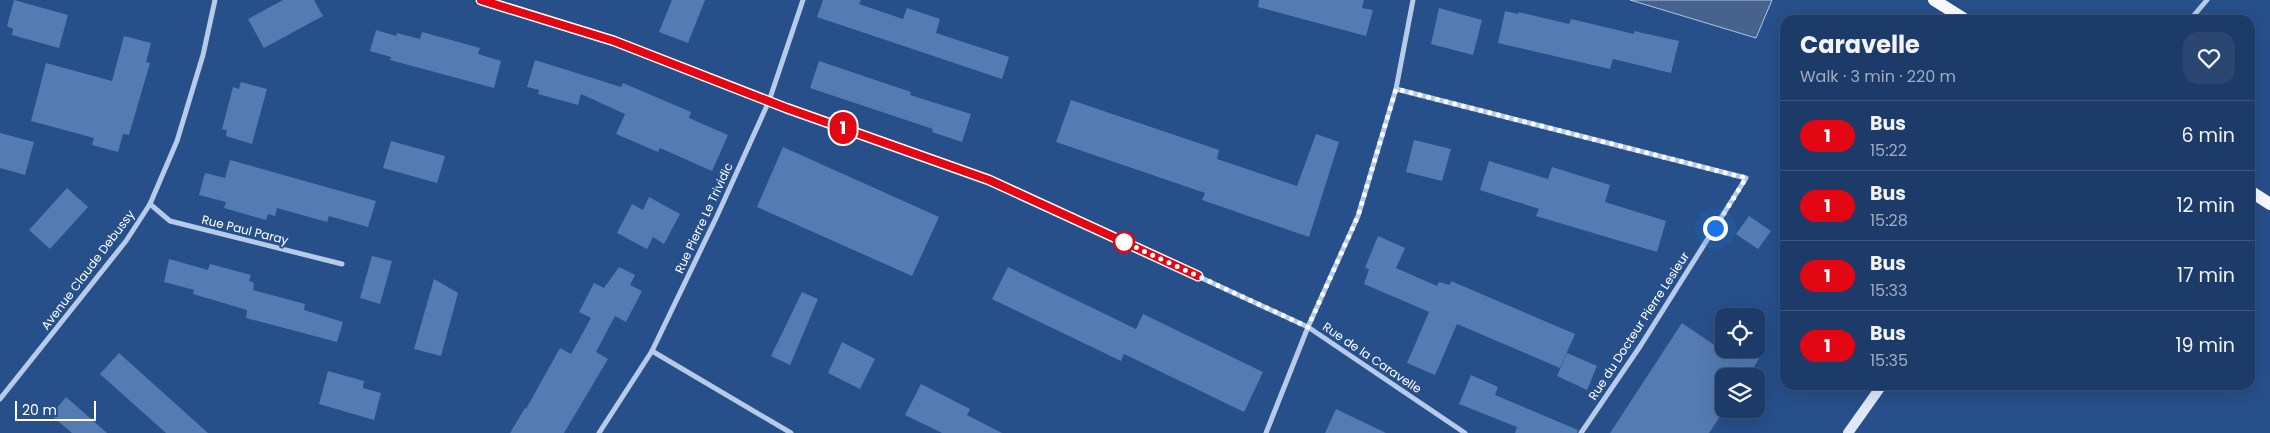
<!DOCTYPE html>
<meta charset="utf-8">
<style>
:root{--surface:#1d3b68;--page:#2a4671;--text:#f1f3f6;--muted:#a0adc0;--line:#3b557c}
body{margin:0;font-family:Poppins,sans-serif;background:var(--page);color:var(--text);height:100vh;display:flex;flex-direction:column;font-size:19px;white-space:nowrap}
*{box-sizing:border-box;margin:0}
p{font-size:16px;color:var(--muted)}
.icon{flex:none;width:28px;height:28px;fill:none;stroke:currentColor;stroke-width:2;stroke-linecap:round;stroke-linejoin:round}
.map{position:relative;flex:1;overflow:hidden}
.drawer{position:absolute;left:1780px;top:15px;width:475px;height:375px;display:flex;flex-direction:column;background:var(--surface);border-radius:15px;box-shadow:0 5px 20px #0002,0 0 0 1px var(--line)}
.drawer>*{flex:none}
.badge{padding:0 10px;border-radius:16px;font-size:18px;line-height:32px}
.controls{position:absolute;left:1715px;top:308px;display:grid;gap:10px}
.controls a{display:grid;place-items:center;width:50px;height:50px;border-radius:10px;background:var(--surface);box-shadow:0 5px 20px #0002,0 0 0 1px var(--line);font-size:25px}
.scale{position:absolute;left:15px;bottom:12px;width:81px;box-sizing:border-box;padding-left:5px;border:2px solid #fff;border-top:0;font-size:14px;line-height:18px;white-space:nowrap;color:#fff;-webkit-text-stroke:4px #274f8a;paint-order:stroke}
.you{position:absolute;width:25px;height:25px;margin:-12px;border:4px solid #fff;border-radius:50%;background:#1a73e8;box-shadow:0 0 0 8px #1a73e833}
.map>.badge{position:absolute;translate:-50% -50%;box-shadow:0 0 0 2px #fff}
.round{display:grid;place-items:center;flex:none;width:52px;height:52px;border-radius:15px;background:var(--page)}
.headline{display:flex;align-items:center;justify-content:space-between;height:85px;padding:0 20px}
h1{font-size:24px;font-weight:700;line-height:38px}
ul{padding:0;list-style:none}
li{display:flex;align-items:center;gap:15px;height:70px;padding:0 20px;border-top:1px solid var(--line)}
li div{flex:1}
li b{display:block;font-size:19px}
li em{font-style:normal}
li .badge{min-width:55px;font-weight:700;text-align:center}
.map>svg:first-child{display:block}
.water{fill:#47638d;stroke:#a9c5ea}
.building{fill:#547bb2}
.lines{fill:none;stroke-linecap:round;stroke-linejoin:round}
.street{stroke:#b5cbe9;stroke-width:5}
.secondary{stroke:#dfe9f8;stroke-width:10}
.primary{stroke:#f8fafe;stroke-width:12}
.line-casing{stroke:#fff;stroke-width:11}
.line{stroke:#e30613;stroke-width:8}
.walk{stroke:#fff;stroke-width:5;stroke-dasharray:0 9}
.stop-dot{fill:#fff;stroke:#e30613;stroke-width:2.5}
.labels{text-anchor:middle;stroke-width:4;stroke-linejoin:round;paint-order:stroke}
.street-label{font-size:12px;fill:#fff;stroke:#274f8a}
</style>
<div class="map">
<svg width="2270" height="433" viewBox="0 0 2270 433">
<rect width="100%" height="100%" fill="#274f8a"/>
<path class="water" d="M1630,0H1772L1756,38Z"/>
<g class="building">
<path d="M14,0L68,15L59,48L12,35L13,29L7,26Z"/>
<path d="M283,0H314L323,16L264,48L248,19Z"/>
<path d="M672,0H705L688,43L659,32Z"/>
<path d="M823,0H861L859,4L903,19L907,8L940,19L936,33L1009,57L1002,79L817,17Z"/>
<path d="M1259,0H1364L1362,8L1373,10L1366,36L1258,7Z"/>
<path d="M1439,8L1482,20L1473,55L1431,44Z"/>
<path d="M1505,11L1518,14L1519,12L1569,24L1571,19L1634,34V31L1679,41L1671,73L1613,59L1610,69L1498,43Z"/>
<path d="M376,30L396,36L397,33L420,39L422,32L480,48L478,54L501,61L494,88L390,60L391,57L370,51Z"/>
<path d="M124,36L151,43L146,62L150,63L129,135L123,134L118,152L92,145L94,138L31,121L46,63L112,81Z"/>
<path d="M535,60L621,87L623,83L691,112L689,118L728,135L712,171L660,148L658,152L616,134L625,114L581,94L578,105L538,94L539,90L527,87Z"/>
<path d="M819,61L911,92L910,95L971,114L962,142L932,132L933,129L810,88Z"/>
<path d="M241,82L267,89L252,144L226,136L227,130L222,129L233,87L239,89Z"/>
<path d="M1071,100L1219,150L1217,159L1297,186L1316,134L1339,142L1309,237L1202,200L1205,193L1056,142Z"/>
<path d="M0,133L34,142L25,175L0,168Z"/>
<path d="M1414,140L1451,149L1442,181L1406,172Z"/>
<path d="M391,141L445,156L437,183L383,168Z"/>
<path d="M783,147L939,217L912,276L757,207Z"/>
<path d="M230,160L376,201L368,227L329,216L327,222L277,208L275,216L268,214L266,220L224,208L226,202L199,195L205,173L225,178Z"/>
<path d="M1489,161L1548,179L1552,167L1610,185L1605,202L1666,221L1657,252L1536,216L1539,209L1480,190Z"/>
<path d="M67,188L88,207L50,249L29,230Z"/>
<path d="M649,197L680,214L664,244L653,237L647,249L617,233L632,204L643,210Z"/>
<path d="M1749,216L1771,231L1758,249L1736,234Z"/>
<path d="M1378,236L1405,248L1396,268L1437,286L1439,282L1450,285L1451,281L1575,334L1560,368L1457,324L1435,375L1407,363L1429,312L1364,284L1369,269L1365,268Z"/>
<path d="M372,256L392,261L380,304L360,298Z"/>
<path d="M169,259L208,270L210,264L251,275L249,281L254,283L253,290L305,304L304,310L343,322L337,342L246,318L247,310L193,294L194,290L164,282Z"/>
<path d="M619,267L635,275L630,285L642,291L626,322L615,316L596,352L608,359L564,433H510L525,408L526,409L560,348L571,354L591,318L579,312L594,283L604,288Z"/>
<path d="M1008,267L1136,329L1143,314L1263,372L1244,412L1124,354L1121,361L992,299Z"/>
<path d="M434,279L458,293L441,356L414,349Z"/>
<path d="M802,292L818,299L790,365L771,356Z"/>
<path d="M1682,323L1719,348L1724,340V349H1756V346L1764,351L1748,376H1724L1725,409L1709,433H1610Z"/>
<path d="M842,342L875,359L860,389L828,373Z"/>
<path d="M119,353L208,433H166L100,374Z"/>
<path d="M1567,353L1597,366L1587,390L1557,376Z"/>
<path d="M328,371L364,381L363,388L381,393L374,420L319,404Z"/>
<path d="M1471,375L1498,387L1495,395L1578,430L1577,433H1515L1517,427L1459,404Z"/>
<path d="M921,384L970,409L967,415L1002,433H942L905,415Z"/>
<path d="M66,397L107,433H72L51,415Z"/>
<path d="M1336,409L1386,433H1325Z"/>
</g>
<g class="lines">
<g class="street">
<path d="M481,0L614,41L786,108L989,180L1308,327L1465,433"/>
<path d="M2190,20L2207,0"/>
<path d="M1396,89L1746,178L1641,345L1581,433"/>
<path d="M150,204L170,221L342,264"/>
<path d="M652,351L791,433"/>
<path d="M0,399L126,241L150,204L177,141L203,55L215,0"/>
<path d="M599,433L652,351L717,216L769,101L803,0"/>
<path d="M1266,433L1308,327L1358,216L1396,89L1413,0"/>
</g>
<path class="secondary" d="M1848,433L1882,385"/>
<g class="primary">
<path d="M1934,0L1966,20"/>
<path d="M2250,191L2270,204"/>
</g>
</g>
<g class="lines">
<defs>
<path id="line" d="M481,0L614,41L786,108L989,180L1198,276"/>
</defs>
<use href="#line" class="line-casing"/>
<use href="#line" class="line"/>
<path class="walk" d="M1124,242L1122,241L1308,327L1358,216L1396,89L1746,178L1715,228"/>
</g>
<circle class="stop-dot" cx="1124" cy="242" r="10"/>
<g class="labels">
<g class="street-label">
<text transform="translate(704 218) rotate(-65)" y="4">Rue Pierre Le Trividic</text>
<text transform="translate(245 230) rotate(14)" y="4">Rue Paul Paray</text>
<text transform="translate(88 270) rotate(-53)" y="4">Avenue Claude Debussy</text>
<text transform="translate(1639 326) rotate(-57)" y="4">Rue du Docteur Pierre Lesieur</text>
<text transform="translate(1372 358) rotate(34)" y="4">Rue de la Caravelle</text>
</g>
</g>
</svg>
<div class="controls">
<a><svg class="icon" aria-label="locate" viewBox="0 0 24 24"><circle cx="12" cy="12" r="6"/><path d="M12 2v4M12 18v4M2 12h4M18 12h4"/></svg></a>
<a><svg class="icon" aria-label="layers" viewBox="0 0 24 24"><path d="M12 4l9 5-9 5-9-5zM3 14l9 5 9-5"/></svg></a>
</div>
<div class="scale">20 m</div>
<div class="you" style="left:1715px;top:228px"></div>
<b class="badge" style="left:843px;top:128px;background:#e30613;color:#fff">1</b>
<section class="drawer">
<div class="headline"><div><h1>Caravelle</h1><p>Walk · 3 min · 220 m</p></div><a class="round"><svg class="icon" aria-label="heart" viewBox="0 0 24 24"><path d="M12 20l-8-8c-3-5 5-10 8-4 3-6 11-1 8 4z"/></svg></a></div>
<ul>
<li><span class="badge" style="background:#e30613;color:#fff">1</span><div><b>Bus</b><p>15:22</p></div><em>6 min</em></li>
<li><span class="badge" style="background:#e30613;color:#fff">1</span><div><b>Bus</b><p>15:28</p></div><em>12 min</em></li>
<li><span class="badge" style="background:#e30613;color:#fff">1</span><div><b>Bus</b><p>15:33</p></div><em>17 min</em></li>
<li><span class="badge" style="background:#e30613;color:#fff">1</span><div><b>Bus</b><p>15:35</p></div><em>19 min</em></li>
</ul>
</section>
</div>
